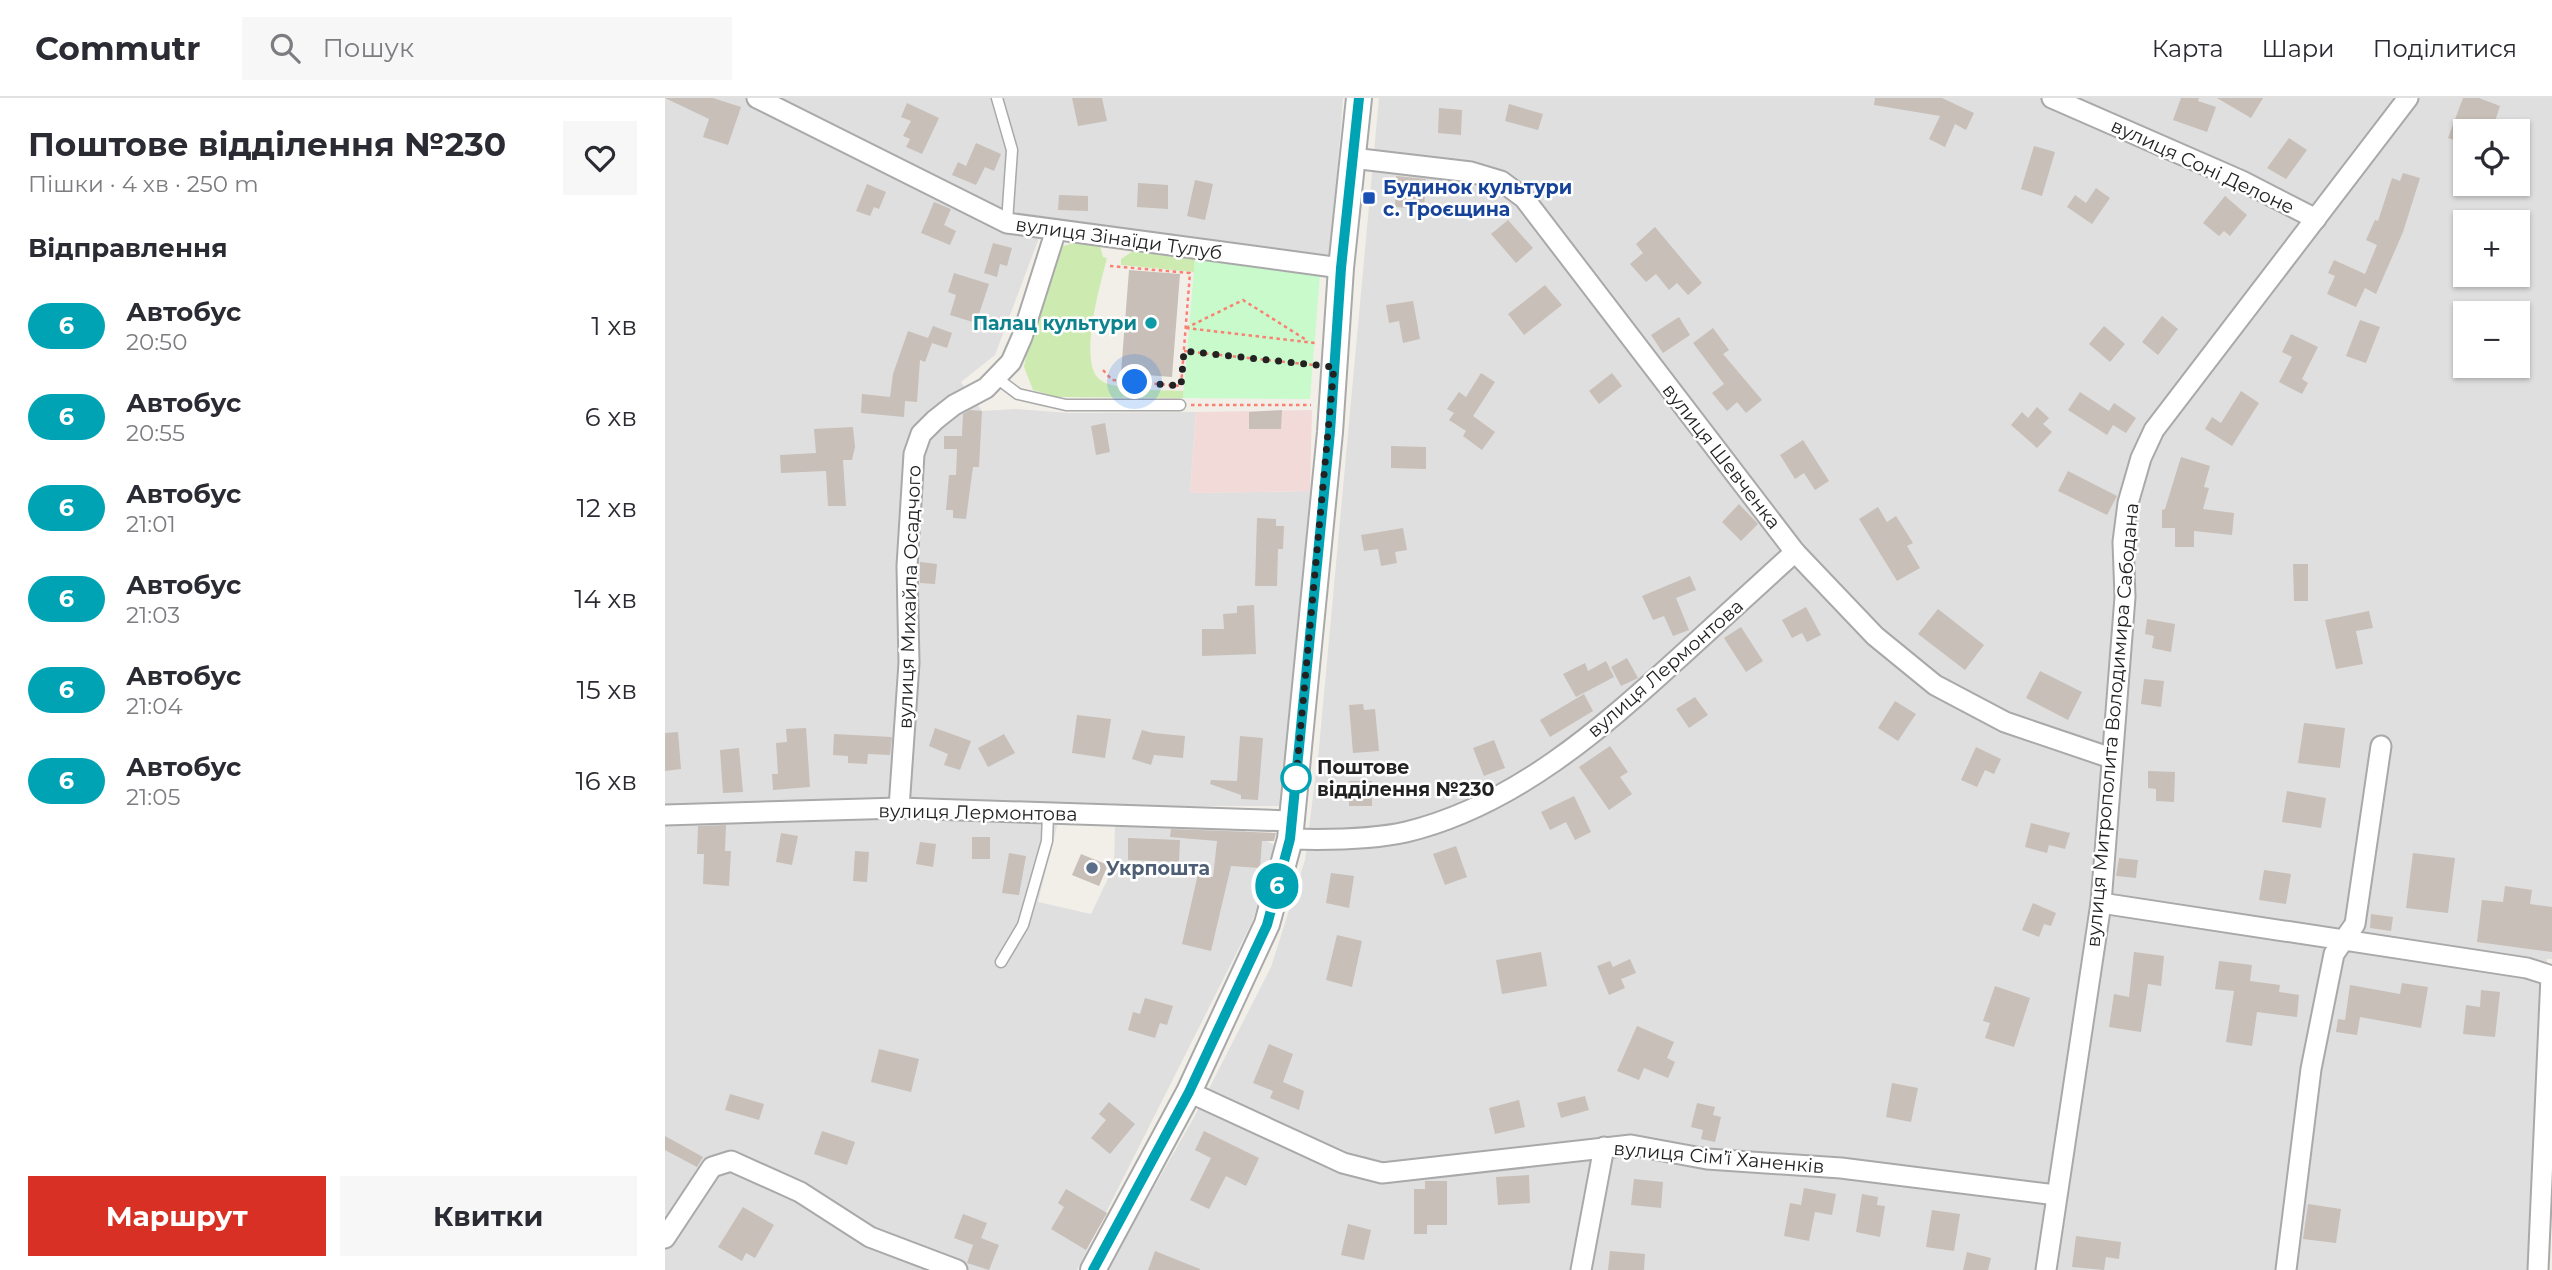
<!DOCTYPE html>
<html lang="uk">
<meta charset="utf-8">
<style>
:root{--surface:#fff;--page:#f7f7f7;--text:#2b2b33;--muted:#7c7c81;--line:#e1e1e2;--accent:#d93025}
body{margin:0;font-family:Montserrat,sans-serif;background:var(--page);color:var(--text);height:100vh;display:flex;flex-direction:column;font-size:26px;white-space:nowrap}
*{box-sizing:border-box;margin:0}
p{font-size:23px;color:var(--muted)}
.icon{flex:none;width:38px;height:38px;fill:none;stroke:currentColor;stroke-width:2;stroke-linecap:round;stroke-linejoin:round}
.map{position:relative;flex:1;overflow:hidden}
.details{display:flex;flex-direction:column;background:var(--surface);width:665px}
.details>*{flex:none}
.badge{padding:0 14px;border-radius:23px;font-size:24px;line-height:46px}
.controls{position:absolute;left:1788px;top:21px;display:grid;gap:14px}
.controls a{display:grid;place-items:center;width:77px;height:77px;border-radius:0px;background:var(--surface);box-shadow:0 2px 5px #0004;font-size:35px}
.you{position:absolute;width:35px;height:35px;margin:-18px;border:5px solid #fff;border-radius:50%;background:#1a73e8;box-shadow:0 0 0 10px #1a73e833}
.map>.badge{position:absolute;translate:-50% -50%;box-shadow:0 0 0 4px #fff}
h2{padding:0 28px;font-size:26px;line-height:63px}
.round{display:grid;place-items:center;flex:none;width:74px;height:74px;border-radius:0px;background:var(--page)}
.summary{display:flex;align-items:center;justify-content:space-between;height:119px;padding:0 28px}
h1{font-size:33px;font-weight:700;line-height:52px}
.cta{display:flex;gap:14px;margin-top:auto;padding:14px 28px}
.cta a{flex:1;height:80px;border-radius:0px;background:var(--accent);color:#fff;font-size:28px;font-weight:700;line-height:80px;text-align:center}
.cta a+a{background:var(--page);color:var(--text)}
ul{padding:0;list-style:none}
li{display:flex;align-items:center;gap:21px;height:91px;padding:0 28px}
li div{flex:1}
li b{display:block;font-size:26px}
li em{font-style:normal}
li .badge{min-width:77px;font-weight:700;text-align:center}
header{display:flex;align-items:center;gap:42px;box-sizing:border-box;height:98px;padding:0 35px;background:var(--surface);border-bottom:2px solid var(--line)}
header strong{font-size:33px}
nav{display:flex;gap:38px;margin-inline-start:auto;font-size:24px}
.search{width:490px;height:63px;background:var(--page);display:flex;align-items:center;gap:18px;box-sizing:border-box;padding:0 24px;border-radius:0px;color:var(--muted);font-size:26px}
main{display:flex;flex:1;min-height:0}
.map>svg:first-child{display:block}
.residential{fill:#e0dfdf;fill-rule:evenodd}
.commercial{fill:#f2dad9}
.grass{fill:#cdebb0}
.park{fill:#c8facc}
.building{fill:#c7bfb8}
.lines{fill:none;stroke-linecap:round;stroke-linejoin:round}
.service-casing{stroke:#a9a9a9;stroke-width:13}
.minor-casing{stroke:#a9a9a9;stroke-width:23}
.tertiary-casing{stroke:#a9a9a9;stroke-width:28}
.path{stroke:#fa8072;stroke-width:2.5;stroke-dasharray:3.5 3.5;stroke-linecap:butt}
.service{stroke:#fff;stroke-width:10}
.minor{stroke:#fff;stroke-width:19}
.tertiary{stroke:#fff;stroke-width:24}
.line-casing{stroke:#fff;stroke-width:16}
.line{stroke:#00a3b4;stroke-width:10}
.walk{stroke:#222;stroke-width:7;stroke-dasharray:0 12.6}
.transit-dot{fill:#1a4fb4;stroke:#fff;stroke-width:2.5}
.culture-dot{fill:#0f9aa8;stroke:#fff;stroke-width:2.5}
.stop-dot{fill:#fff;stroke:#00a3b4;stroke-width:3.5}
.service-dot{fill:#5c6f8a;stroke:#fff;stroke-width:2.5}
.labels{text-anchor:middle;stroke-width:5;stroke-linejoin:round;paint-order:stroke}
.street-label{font-size:19px;fill:#222;stroke:#fff}
.transit-label{font-size:19px;font-weight:bold;fill:#164399;stroke:#fff;text-anchor:start}
.culture-label{font-size:19px;font-weight:bold;fill:#0d838f;stroke:#fff;text-anchor:end}
.stop-label{font-size:19px;font-weight:bold;fill:#222;stroke:#fff;text-anchor:start}
.service-label{font-size:19px;font-weight:bold;fill:#4e5e75;stroke:#fff;text-anchor:start}
</style>
<header>
<strong>Commutr</strong>
<div class="search"><svg class="icon" aria-label="search" viewBox="0 0 24 24"><circle cx="10" cy="10" r="6"/><path d="M15 15l6 6"/></svg>Пошук</div>
<nav><a>Карта</a><a>Шари</a><a>Поділитися</a></nav>
</header>
<main>
<section class="details">
<div class="summary"><div><h1>Поштове відділення №230</h1><p>Пішки · 4 хв · 250 m</p></div><a class="round"><svg class="icon" aria-label="heart" viewBox="0 0 24 24"><path d="M12 20l-8-8c-3-5 5-10 8-4 3-6 11-1 8 4z"/></svg></a></div>
<h2>Відправлення</h2>
<ul>
<li><span class="badge" style="background:#00a3b4;color:#fff">6</span><div><b>Автобус</b><p>20:50</p></div><em>1 хв</em></li>
<li><span class="badge" style="background:#00a3b4;color:#fff">6</span><div><b>Автобус</b><p>20:55</p></div><em>6 хв</em></li>
<li><span class="badge" style="background:#00a3b4;color:#fff">6</span><div><b>Автобус</b><p>21:01</p></div><em>12 хв</em></li>
<li><span class="badge" style="background:#00a3b4;color:#fff">6</span><div><b>Автобус</b><p>21:03</p></div><em>14 хв</em></li>
<li><span class="badge" style="background:#00a3b4;color:#fff">6</span><div><b>Автобус</b><p>21:04</p></div><em>15 хв</em></li>
<li><span class="badge" style="background:#00a3b4;color:#fff">6</span><div><b>Автобус</b><p>21:05</p></div><em>16 хв</em></li>
</ul>
<div class="cta"><a>Маршрут</a><a>Квитки</a></div>
</section>
<div class="map">
<svg width="1887" height="1172" viewBox="0 0 1887 1172">
<rect width="100%" height="100%" fill="#f2efe9"/>
<g class="residential">
<path d="M0,0H678L666,157L380,124L330,257L296,284L317,313L350,311L404,315L531,314L525,395L645,393L618,708H397L373,804L426,816L449,768L450,727L572,729L614,749L586,826L412,1172H0Z"/>
<path d="M714,0H1887V861H1882L1863,1172H442L532,1014L606,869L640,762L654,650ZM1801,33H1853V86H1801ZM1801,124H1853V177H1801ZM1801,215H1853V268H1801Z"/>
</g>
<path class="commercial" d="M647,312L645,393L525,395L531,314Z"/>
<g class="grass">
<path d="M412,144L435,148L438,159L442,160C436,184 413,262 434,281C447,293 500,292 519,293L518,300L392,299L368,292L359,269L369,216L388,157L398,148Z"/>
<path d="M471,151L530,160L529,174L456,167V161Z"/>
</g>
<path class="park" d="M530,160L655,177L645,301L518,300Z"/>
<g class="building">
<path d="M0,0H48L76,9L63,47L38,39L44,21Z"/>
<path d="M407,0H437L442,23L413,28Z"/>
<path d="M1210,0H1277L1309,15L1301,32L1290,26L1280,49L1264,41L1275,18L1209,7Z"/>
<path d="M1516,0H1534L1533,3L1551,9L1542,34L1508,22Z"/>
<path d="M1552,0H1598L1586,20Z"/>
<path d="M1798,0H1814L1835,8L1827,32L1812,27L1809,33H1801V46L1783,40Z"/>
<path d="M242,5L274,20L257,56L241,49L245,41L238,38L246,23L236,19Z"/>
<path d="M844,6L878,16L873,32L840,23Z"/>
<path d="M774,10L797,12L796,37L773,35Z"/>
<path d="M1624,40L1642,52L1621,81L1602,70Z"/>
<path d="M311,45L336,56L329,73L320,69L311,87L287,77L293,64L301,68Z"/>
<path d="M1369,48L1390,54L1377,98L1356,91Z"/>
<path d="M1738,75L1755,80L1738,134L1711,196L1700,190L1691,209L1662,196L1670,178L1663,175L1669,162L1700,176L1712,147L1701,142L1710,122L1713,123L1727,80L1735,83Z"/>
<path d="M731,78L761,81L759,111L730,109Z"/>
<path d="M530,82L548,86L540,122L522,118Z"/>
<path d="M473,85L503,87V111L472,109Z"/>
<path d="M202,86L221,94L214,111L209,109L205,118L191,113Z"/>
<path d="M1431,90L1445,100L1427,126L1402,109L1410,97L1421,105Z"/>
<path d="M394,97L423,98V113L393,112Z"/>
<path d="M1560,98L1582,117L1565,138L1559,133L1554,138L1538,125Z"/>
<path d="M269,104L286,111L279,127L291,133L285,147L256,135Z"/>
<path d="M843,122L868,150L851,165L826,136Z"/>
<path d="M990,129L1037,185L1023,197L1012,185L1004,192L991,176L981,184L965,166L978,155L971,146Z"/>
<path d="M328,145L347,150L342,168L335,166L332,179L319,175Z"/>
<path d="M464,172L515,176L507,279L456,275Z"/>
<path d="M289,175L324,186L311,225L285,217L291,197L283,194Z"/>
<path d="M880,187L897,207L859,237L843,216Z"/>
<path d="M748,203L755,241L738,245L734,223L724,225L721,207Z"/>
<path d="M1497,218L1513,231L1493,257L1477,244Z"/>
<path d="M1014,219L1025,237L998,255L986,237Z"/>
<path d="M1695,222L1715,229L1701,265L1681,258Z"/>
<path d="M268,228L287,235L282,250L267,245L260,264L255,262L252,304L240,303L239,319L196,315L197,296L225,299L228,276L243,233L263,240Z"/>
<path d="M1439,228L1460,246L1445,264L1424,246Z"/>
<path d="M1048,230L1064,252L1058,256L1097,302L1081,315L1072,304L1062,313L1047,295L1059,286L1028,245Z"/>
<path d="M1626,236L1653,249L1637,281L1643,285L1637,296L1614,284L1627,259L1617,254Z"/>
<path d="M816,275L830,284L808,318L830,334L817,352L798,338L801,333L784,322L789,315L782,311L794,294L801,299Z"/>
<path d="M947,275L957,288L934,306L924,293Z"/>
<path d="M1576,293L1594,305L1567,348L1540,331L1547,319L1556,325Z"/>
<path d="M1415,294L1444,313L1449,305L1471,320L1461,335L1448,327L1442,337L1403,312Z"/>
<path d="M1372,309L1384,320L1378,326L1387,334L1372,350L1346,327L1357,314L1363,320Z"/>
<path d="M305,312L317,313L314,369H308L301,421L288,420V412H281L284,377H291L292,351H279V338H297L298,316Z"/>
<path d="M617,312L616,331H584V314Z"/>
<path d="M440,325L445,354L431,357L426,328Z"/>
<path d="M188,329L190,349L187,362H178L181,408H163L161,373L116,375L115,357L151,355L149,331Z"/>
<path d="M1138,342L1164,383L1150,392L1139,375L1130,381L1115,357Z"/>
<path d="M726,348L761,349V371L726,370Z"/>
<path d="M1516,359L1545,368L1539,389L1544,390L1538,411L1569,415L1567,437L1529,433V449H1510V430H1497V412L1500,411Z"/>
<path d="M1403,373L1452,398L1442,417L1393,393Z"/>
<path d="M1074,406L1093,426L1076,443L1057,424Z"/>
<path d="M1213,409L1222,424L1231,418L1248,445L1242,448L1255,470L1232,483L1194,421Z"/>
<path d="M592,420L611,421V428H619L618,451H613L612,488H590Z"/>
<path d="M738,430L742,452L730,454L732,465L716,468L713,451L699,453L696,437Z"/>
<path d="M255,464L272,466L270,486L255,485Z"/>
<path d="M1628,466H1643V503H1629Z"/>
<path d="M1025,478L1031,492L1011,500L1024,532L1008,538L999,518L988,522L977,498Z"/>
<path d="M589,507L591,556L537,558V531H559L558,516L572,515V508Z"/>
<path d="M1141,509L1156,537L1142,544L1137,535L1127,540L1117,522Z"/>
<path d="M1273,511L1319,547L1300,572L1253,536Z"/>
<path d="M1704,513L1708,530L1691,533L1698,566L1671,571L1660,522Z"/>
<path d="M1482,521L1510,526L1506,554L1487,550L1489,538L1480,536Z"/>
<path d="M1076,529L1098,563L1081,574L1059,540Z"/>
<path d="M962,560L973,580L956,588L946,569Z"/>
<path d="M941,563L949,579L911,599L898,576L920,565L923,573Z"/>
<path d="M1375,573L1417,594L1403,622L1361,600Z"/>
<path d="M1479,581L1499,583L1496,609L1476,606Z"/>
<path d="M919,596L928,613L885,639L875,622Z"/>
<path d="M1030,599L1043,617L1024,630L1011,611Z"/>
<path d="M1230,603L1251,616L1233,643L1213,630Z"/>
<path d="M698,606L699,612L710,611L714,653L688,655L684,607Z"/>
<path d="M412,617L446,621L440,660L407,655Z"/>
<path d="M1639,625L1680,630L1675,670L1633,665Z"/>
<path d="M141,630L145,689L108,692L107,676H113L111,645L122,644L121,631Z"/>
<path d="M270,630L306,643L295,672L279,667L283,656L264,648Z"/>
<path d="M477,632L488,635L520,638L518,660L489,657L486,667L467,661Z"/>
<path d="M13,634L16,671L0,673V635Z"/>
<path d="M169,636L227,639L225,657L203,656L202,666L183,665V658L168,657Z"/>
<path d="M339,636L350,655L323,669L313,650Z"/>
<path d="M575,638L598,640L593,702L576,701V697L545,686L546,682L572,683Z"/>
<path d="M829,642L840,670L819,678L808,650Z"/>
<path d="M945,648L963,674L955,679L967,696L944,712L914,669Z"/>
<path d="M1311,649L1336,661L1329,676L1320,672L1312,689L1296,682Z"/>
<path d="M74,650L78,694L58,695L55,652Z"/>
<path d="M1483,673L1510,674L1509,704L1491,703V691L1483,690Z"/>
<rect x="684" y="683" width="23" height="25"/>
<path d="M1622,693L1661,700L1656,730L1617,724Z"/>
<path d="M909,698L926,734L910,742L901,724L885,732L876,714Z"/>
<path d="M1366,725L1405,735L1400,751L1384,747L1382,755L1360,749Z"/>
<path d="M61,727L60,753H66L64,788L38,786L39,756H32L33,728Z"/>
<path d="M506,731L611,735L609,743H597L595,770L566,768L546,853L517,846L533,776L548,779L552,743L505,739Z"/>
<path d="M116,735L133,738L127,767L111,764Z"/>
<rect x="307" y="739" width="18" height="22"/>
<path d="M463,740L515,742L514,764L463,762Z"/>
<path d="M255,744L271,746L268,769L251,766Z"/>
<path d="M791,748L802,779L780,787L768,756Z"/>
<path d="M190,753L204,754L202,784L188,783Z"/>
<path d="M344,755L361,758L354,797L337,795Z"/>
<path d="M1748,755L1790,760L1783,815L1741,810Z"/>
<path d="M416,756L443,767L434,788L407,777Z"/>
<path d="M1454,760L1473,762L1471,780L1451,778Z"/>
<path d="M1599,772L1626,776L1621,806L1594,802Z"/>
<path d="M666,775L689,778L684,810L661,805Z"/>
<path d="M1840,788L1867,792L1865,806L1887,809V854L1812,844L1817,802L1838,804Z"/>
<path d="M1368,805L1391,815L1386,828L1379,826L1374,839L1357,832Z"/>
<path d="M1706,816L1728,819L1726,833L1705,830Z"/>
<path d="M672,837L697,843L687,889L661,882Z"/>
<path d="M876,854L882,888L837,896L831,862Z"/>
<path d="M1469,854L1499,858L1496,888L1483,886L1476,934L1444,929L1449,896L1464,899Z"/>
<path d="M965,861L971,875L956,881L960,890L944,897L932,868L945,863L948,869Z"/>
<path d="M1554,863L1587,867L1585,883L1615,887L1614,894L1634,897L1632,919L1592,914L1587,948L1561,944L1569,893L1550,891Z"/>
<path d="M1737,885L1763,889L1756,930L1695,919L1692,937L1671,934L1673,921L1680,922L1685,887L1735,896Z"/>
<path d="M1330,888L1365,900L1349,949L1320,940L1325,925L1318,923Z"/>
<path d="M1816,892L1835,894L1830,939L1798,936L1801,907L1815,909Z"/>
<path d="M480,900L508,908L502,927L495,925L490,940L463,932L468,914L475,916Z"/>
<path d="M972,928L1009,944L1002,960L1010,964L1003,980L979,970L974,982L952,973Z"/>
<path d="M604,946L628,956L618,984L639,993L634,1012L605,1000L608,993L588,985Z"/>
<path d="M214,951L254,961L246,994L206,984Z"/>
<path d="M1227,985L1253,990L1246,1024L1221,1019Z"/>
<path d="M65,996L99,1006L94,1022L60,1012Z"/>
<path d="M920,998L924,1012L896,1020L892,1005Z"/>
<path d="M854,1002L860,1029L830,1036L824,1010Z"/>
<path d="M444,1004L470,1026L445,1056L426,1040L441,1022L434,1016Z"/>
<path d="M1032,1005L1050,1009L1048,1017L1056,1019L1050,1044L1036,1041L1038,1032L1026,1029Z"/>
<path d="M157,1033L190,1044L182,1067L149,1056Z"/>
<path d="M539,1033L594,1060L581,1088L561,1078L544,1111L525,1102L546,1060L530,1052Z"/>
<path d="M0,1038L38,1059L32,1069L0,1052Z"/>
<path d="M864,1077L865,1105L833,1107L831,1079Z"/>
<path d="M969,1081L998,1084L996,1110L966,1107Z"/>
<path d="M760,1083H782V1127H762V1136H749V1091H760Z"/>
<path d="M1139,1090L1171,1096L1167,1117L1150,1114L1144,1143L1119,1138L1125,1105L1136,1107Z"/>
<path d="M401,1091L442,1115L421,1152L386,1131L399,1109L393,1105Z"/>
<path d="M1197,1096L1213,1099L1212,1107L1220,1108L1215,1139L1191,1134Z"/>
<path d="M1643,1106L1676,1111L1671,1145L1638,1141Z"/>
<path d="M78,1109L109,1127L90,1160L81,1155L77,1163L53,1149Z"/>
<path d="M1267,1112L1295,1116L1289,1153L1261,1149Z"/>
<path d="M298,1116L322,1125L316,1140L334,1147L324,1172L302,1165L308,1147L289,1140Z"/>
<path d="M683,1126L706,1132L699,1162L676,1157Z"/>
<path d="M1411,1138L1456,1144L1454,1161L1441,1159L1439,1172L1407,1169Z"/>
<path d="M490,1153L535,1171V1172H483Z"/>
<path d="M945,1153L980,1156L979,1172H943Z"/>
<path d="M1302,1154L1326,1160L1323,1172H1298Z"/>
</g>
<g class="lines">
<defs>
<g id="service">
<path d="M332,0L347,52L342,124"/>
<path d="M333,281L353,296L401,307H515"/>
<path d="M336,864L358,827L382,743L383,715"/>
</g>
<g id="minor">
<path d="M92,0L342,125L676,170"/>
<path d="M1387,0L1577,83L1651,121"/>
<path d="M687,60L806,74L836,83L859,100L1130,454L1210,538L1270,587L1340,624L1446,660"/>
<path d="M234,710L244,565L242,468L249,356L256,336L270,322L289,307L321,290L346,264L357,239L391,132"/>
<path d="M0,717L234,710L626,723"/>
<path d="M625,741C661,742 705,742 741,734C849,708 936,631 1016,558C1054,523 1092,489 1130,454"/>
<path d="M1436,805L1862,870L1887,878"/>
<path d="M524,994L678,1065L717,1075L966,1047L1042,1061L1176,1070L1391,1097"/>
<path d="M0,1140L47,1069L66,1063L135,1094L205,1139L292,1172"/>
<path d="M916,1172L939,1049"/>
<path d="M1381,1172L1436,805L1460,499L1458,444L1463,405L1476,360L1489,332L1743,0"/>
<path d="M1621,1172L1646,971L1669,856L1690,826L1716,648"/>
<path d="M1873,1172L1886,878"/>
</g>
<path id="tertiary" d="M428,1172L524,994L602,826L625,741L665,334L676,170L694,0"/>
</defs>
<use href="#service" class="service-casing"/>
<use href="#minor" class="minor-casing"/>
<use href="#tertiary" class="tertiary-casing"/>
<g class="path">
<path d="M521,230L650,245"/>
<path d="M521,230L578,202L643,243"/>
<path d="M519,253L648,267"/>
<path d="M438,272L447,282L516,288L525,175L445,168"/>
<path d="M526,307H646"/>
</g>
<use href="#service" class="service"/>
<use href="#minor" class="minor"/>
<use href="#tertiary" class="tertiary"/>
</g>
<g class="lines">
<defs>
<path id="line" d="M428,1172L524,994L602,827L625,741L665,334L676,170L694,0"/>
</defs>
<use href="#line" class="line-casing"/>
<use href="#line" class="line"/>
<path class="walk" d="M470,284L516,288L519,253L669,269L631,680"/>
</g>
<rect class="transit-dot" x="697" y="93" width="14" height="14" rx="3.5"/>
<circle class="culture-dot" cx="486" cy="225" r="7"/>
<circle class="stop-dot" cx="631" cy="680" r="14"/>
<circle class="service-dot" cx="427" cy="770" r="7"/>
<g class="labels">
<g class="street-label">
<text transform="translate(1538 68) rotate(25)" y="7">вулиця Соні Делоне</text>
<text transform="translate(454 140) rotate(8)" y="7">вулиця Зінаїди Тулуб</text>
<text transform="translate(1057 358) rotate(52)" y="7">вулиця Шевченка</text>
<text transform="translate(244 499) rotate(-88)" y="7">вулиця Михайла Осадчого</text>
<text transform="translate(1000 570) rotate(-41)" y="7">вулиця Лермонтова</text>
<text transform="translate(1447 627) rotate(-85)" y="7">вулиця Митрополита Володимира Сабодана</text>
<text transform="translate(313 714) rotate(1)" y="7">вулиця Лермонтова</text>
<text transform="translate(1054 1059) rotate(5)" y="7">вулиця Сімʼї Ханенків</text>
</g>
<g class="transit-label">
<text x="718" y="96">Будинок культури<tspan x="718" dy="22">с. Троєщина</tspan></text>
</g>
<g class="culture-label">
<text x="472" y="232">Палац культури</text>
</g>
<g class="stop-label">
<text x="652" y="676">Поштове<tspan x="652" dy="22">відділення №230</tspan></text>
</g>
<g class="service-label">
<text x="441" y="777">Укрпошта</text>
</g>
</g>
</svg>
<div class="controls">
<a><svg class="icon" aria-label="locate" viewBox="0 0 24 24"><circle cx="12" cy="12" r="6"/><path d="M12 2v4M12 18v4M2 12h4M18 12h4"/></svg></a>
<a>+</a>
<a>−</a>
</div>
<div class="you" style="left:470px;top:284px"></div>
<b class="badge" style="left:612px;top:788px;background:#00a3b4;color:#fff">6</b>
</div>
</main>
